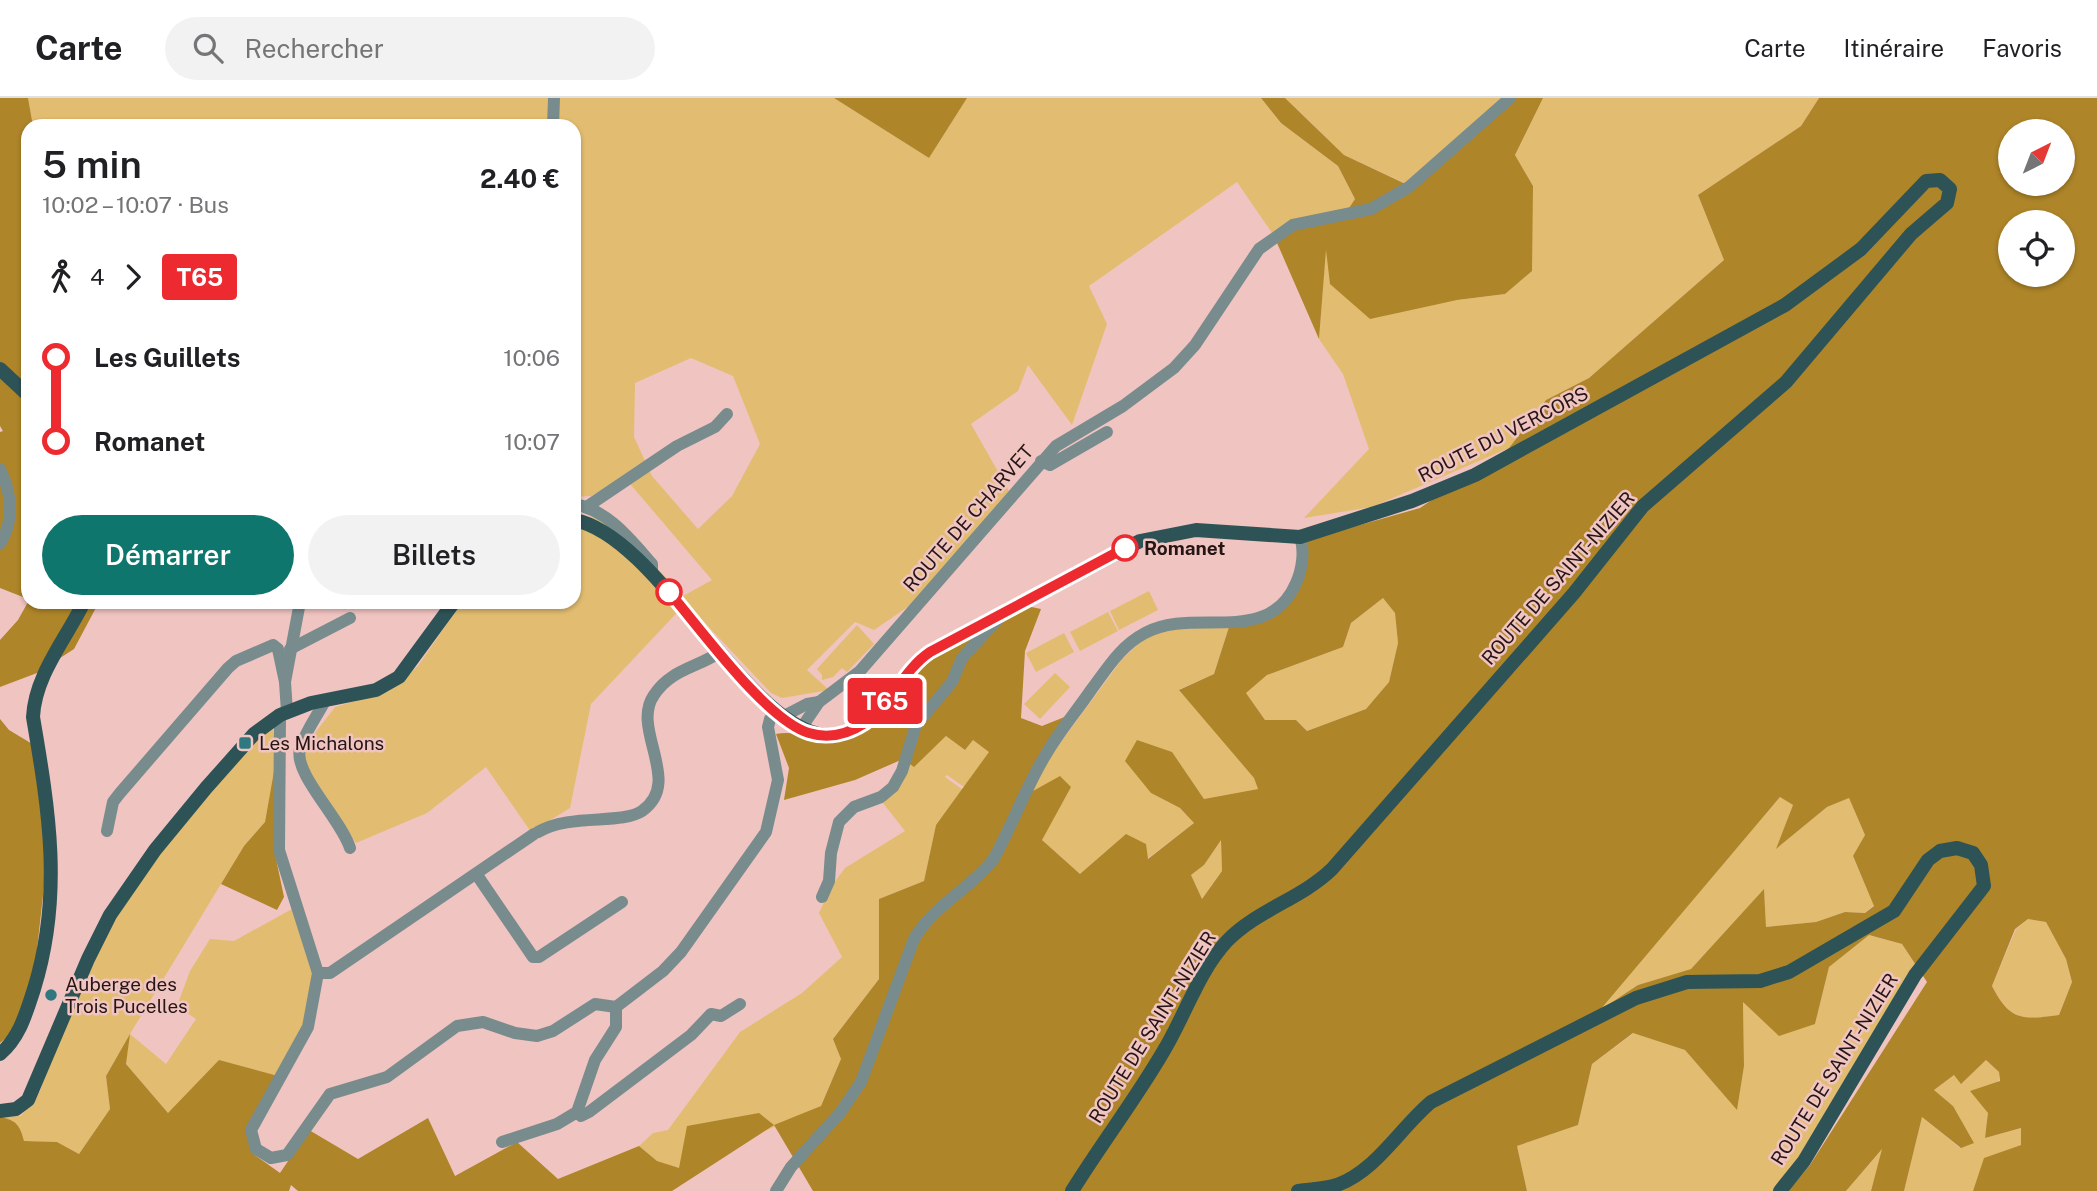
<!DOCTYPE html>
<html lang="fr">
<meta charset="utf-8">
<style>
:root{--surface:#fff;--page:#f2f2f2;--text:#202124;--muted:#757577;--line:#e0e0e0;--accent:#0f766e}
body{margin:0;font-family:"Public Sans",sans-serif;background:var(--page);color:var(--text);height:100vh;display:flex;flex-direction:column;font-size:26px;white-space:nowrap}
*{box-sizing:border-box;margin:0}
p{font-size:23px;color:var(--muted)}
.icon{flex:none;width:38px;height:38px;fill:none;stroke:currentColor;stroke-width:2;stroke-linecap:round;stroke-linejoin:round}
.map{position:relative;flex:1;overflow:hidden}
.details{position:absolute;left:21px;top:21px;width:560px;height:490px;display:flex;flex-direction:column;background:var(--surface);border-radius:21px;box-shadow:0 2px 5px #0004}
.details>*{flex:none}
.badge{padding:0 14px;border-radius:5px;font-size:24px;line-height:46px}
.needle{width:46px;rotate:42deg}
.buttons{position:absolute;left:1998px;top:21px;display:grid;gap:14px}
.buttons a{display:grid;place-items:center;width:77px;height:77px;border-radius:50%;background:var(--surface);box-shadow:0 2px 5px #0004;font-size:35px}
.map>.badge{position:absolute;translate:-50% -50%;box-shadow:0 0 0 4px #fff}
.legs{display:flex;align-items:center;gap:10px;height:77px;padding:0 21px;font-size:23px}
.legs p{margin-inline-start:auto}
.overview{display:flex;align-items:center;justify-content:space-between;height:119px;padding:0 21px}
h1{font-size:38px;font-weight:600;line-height:52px}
.primary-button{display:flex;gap:14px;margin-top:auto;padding:14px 21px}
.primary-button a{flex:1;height:80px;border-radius:42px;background:var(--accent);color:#fff;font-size:28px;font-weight:600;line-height:80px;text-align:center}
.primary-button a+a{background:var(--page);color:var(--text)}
ul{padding:0 21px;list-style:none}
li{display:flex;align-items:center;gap:24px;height:84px;font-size:26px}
li i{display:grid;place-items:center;width:10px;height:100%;margin:0 9px;background:currentColor}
li i::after{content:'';width:18px;height:18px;margin:-9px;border:5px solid;border-radius:50%;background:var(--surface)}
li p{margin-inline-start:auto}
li:first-child i{background:linear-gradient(#0000 50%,currentColor 0)}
li:last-child i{background:linear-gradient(currentColor 50%,#0000 0)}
header{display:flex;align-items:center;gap:42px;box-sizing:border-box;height:98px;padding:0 35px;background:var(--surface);border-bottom:2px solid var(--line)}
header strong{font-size:33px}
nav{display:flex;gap:38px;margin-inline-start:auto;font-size:24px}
.search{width:490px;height:63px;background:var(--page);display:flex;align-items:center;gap:18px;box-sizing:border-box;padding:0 24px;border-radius:38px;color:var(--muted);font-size:26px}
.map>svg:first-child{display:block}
.green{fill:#e2bd71;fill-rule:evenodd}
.forest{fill:#ae8529;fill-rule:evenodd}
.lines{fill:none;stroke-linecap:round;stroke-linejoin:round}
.minor{stroke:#788c8e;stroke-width:12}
.major{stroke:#2e5357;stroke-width:14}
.line-1-casing{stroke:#fff;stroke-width:16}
.line-1{stroke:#ec2a2f;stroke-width:10}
.stop-1-dot{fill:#fff;stroke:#ec2a2f;stroke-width:3.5}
.poi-dot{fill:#30787f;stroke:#f0c4c1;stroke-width:2.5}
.labels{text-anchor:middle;stroke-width:5;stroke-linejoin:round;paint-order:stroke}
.street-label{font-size:19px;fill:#251615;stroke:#f0c4c1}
.stop-label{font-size:19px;font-weight:bold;fill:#251615;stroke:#f0c4c1;text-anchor:start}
.poi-label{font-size:19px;fill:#251615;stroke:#f0c4c1;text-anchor:start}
</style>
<header>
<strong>Carte</strong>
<div class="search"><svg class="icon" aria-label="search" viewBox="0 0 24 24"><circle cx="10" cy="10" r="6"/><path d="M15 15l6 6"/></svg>Rechercher</div>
<nav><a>Carte</a><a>Itinéraire</a><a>Favoris</a></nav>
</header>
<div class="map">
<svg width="2097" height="1093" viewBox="0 0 2097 1093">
<rect width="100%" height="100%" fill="#f0c4c1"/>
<g class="green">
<path d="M28,0H834L929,60L967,0H1261L1281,25L1338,68L1355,101L1349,110L1274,138L1237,84L1089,188L1107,226L1072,327L1028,267L1018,293L971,326L1009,393L912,506L874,532L855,524L807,572L829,592L782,600L771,595L686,505L591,606L570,710L531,734L486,669L427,715L356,745L327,707L303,665L305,648L335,609L389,593L418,568L462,504H574V416C617,417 655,470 683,498L712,482L625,380L591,398L574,399V28H33ZM691,260L733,278L760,346L732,398L698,431L652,378L634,339L635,285Z"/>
<path d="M1285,0H1504L1415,90L1344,57Z"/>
<path d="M1543,0H1819L1801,28L1698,97L1724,162L1589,280L1546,302L1509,350L1372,409L1304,420L1369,351L1343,276L1319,241L1326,146L1457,202L1505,196L1533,88L1515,57Z"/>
<path d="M1149,493L1158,512L1119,532L1110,513Z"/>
<path d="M1383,500L1395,515L1398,545L1389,584L1366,611L1307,633L1296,622H1265L1246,595L1267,577L1343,549L1351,525Z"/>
<path d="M1108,514L1118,533L1080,553L1070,534Z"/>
<path d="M857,527L874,546L847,574L842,570L833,579L822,582V577L817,571Z"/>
<path d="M1174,529H1229L1214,576L1180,591L1254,680L1258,691L1204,701L1172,655L1151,695L1180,710L1194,725L1147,761L1126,737L1081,777L1042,742L1033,694L1038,675L1123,560L1147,538Z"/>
<path d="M1064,535L1074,554L1036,574L1026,555Z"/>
<path d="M1055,575L1070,589L1040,621L1024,606Z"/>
<path d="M272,626L277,656L265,724L244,748L130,936L166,966L196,921L177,908L190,873L210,841L234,843L292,811L318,880L308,927L278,978L180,1006L168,1015L126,966L129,938L106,978L110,1011L79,1056L57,1044L24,1043L0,1019L21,1018L40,993L53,954L117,809L174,731Z"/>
<path d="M946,638L965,652L973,642L990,654L964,689L947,677L945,679L963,692L936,727L924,783L879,801V881L833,941L841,961L821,1008L679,1071L657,1063L639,1048L653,1035L668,1032L740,934L802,895L842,859L819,815L831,789L845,770L905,733L883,705L904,661L914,668Z"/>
<path d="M1780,699L1793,707L1777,750L1827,709L1849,700L1865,737L1853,759L1874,807L1865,815L1845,814L1816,824L1766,829L1764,792L1691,871L1638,887L1597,914Z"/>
<path d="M1221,741L1222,773L1202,801L1191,777L1204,767Z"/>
<path d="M2028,821L2046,824L2066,861L2072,884L2059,917C2022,922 2010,923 1992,888L2016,831Z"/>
<path d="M1868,837L1902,846L1915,866L1796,1063L1774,1093H1527L1517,1048L1578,1027L1592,966L1634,935L1685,952L1737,1011L1744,968L1743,903L1815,926L1829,869Z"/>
<path d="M1986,962L1999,974C2000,991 1988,1019 1985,1040L2022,1030L2021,1047L1985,1060L1973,1093H1904L1922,1019L1960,1050L1953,1008L1934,992L1954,977L1962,985Z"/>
<path d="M1883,1050L1871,1093H1846Z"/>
</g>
<g class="forest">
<path d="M0,0H28L33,28H28V501L0,490V334L3,333L0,328Z"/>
<path d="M834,0H967L929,60Z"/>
<path d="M1261,0H1285L1344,57L1414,90L1504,0H1543L1515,57L1533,88L1532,173L1505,196L1457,202L1370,221L1330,186L1326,152L1319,241L1274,138L1349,110L1355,101L1338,68L1281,25Z"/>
<path d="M1819,0H2097V1093H1973L1984,1060L2021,1047V1030L1985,1040L1988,1015L1970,993L2000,983L1999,974L1986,962L1961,986L1954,977L1934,992L1953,1008L1974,1045L1961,1050L1922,1019L1904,1093H1871L1882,1051L1846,1093H1788L1810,1067L1927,884L1902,846L1869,837L1829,869L1815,926L1779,938L1743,904L1744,968L1737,1012L1685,952L1633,935L1592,966L1578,1027L1517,1048L1527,1093H813L774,1027L672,1093H298L291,1087L289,1093H0V1019C16,1022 20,1027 24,1043L57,1044L79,1056L110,1011L106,978L130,936L126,966L168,1015L219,962L278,978L246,1032L252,1055L280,1075L309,1032L358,1061L428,1020L455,1078L517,1044L558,1081L639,1048L657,1063L679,1070L687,1028L759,1015L774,1027L821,1008L841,961L833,941L879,881V801L924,783L936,727L989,654L973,642L965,652L946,638L914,669L903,661L855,682L784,702L789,670L776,636C799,631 827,647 845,642C883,632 894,592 921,569C949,546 979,525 1007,504L1041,511L1025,553L1021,620L1042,628L1067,618L1033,693L1060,678L1071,689L1042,742L1080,776L1126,736L1146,746L1148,761L1194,725L1180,710L1151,695L1125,663L1137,642L1172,654L1204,701L1258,691L1254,680L1179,592L1214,576L1229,529L1286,508L1307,442L1420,410L1509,350L1546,302L1589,280L1724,162L1698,97L1801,28ZM2011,33H2063V86H2011ZM2011,124H2063V177H2011ZM1383,500L1395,515L1398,545L1389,584L1366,611L1307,633L1296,622H1265L1246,595L1267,577L1343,549L1351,525ZM1780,699L1793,707L1776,751L1827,709L1849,700L1865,737L1853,758L1874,808L1865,815L1845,814L1816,824L1766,829L1764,791L1691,871L1638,887L1600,912ZM1221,742L1222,773L1202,801L1191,777L1204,767ZM2028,821L2046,824L2066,861L2072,884L2059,917C2022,922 2010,923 1992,888L2015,831Z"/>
<path d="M28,504H99L74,551L37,575L0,589V542L18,522Z"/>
<path d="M0,621L9,632L34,647L49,744L36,860L16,931L0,945Z"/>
<path d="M277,656L275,756L284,799L277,812L221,786L244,748L265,724Z"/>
</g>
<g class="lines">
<g class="minor">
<path d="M553,28L554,0"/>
<path d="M1041,363L1050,367L1107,334"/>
<path d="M0,371C12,396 15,421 0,446"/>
<path d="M574,406C608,412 630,441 652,466V474"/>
<path d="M588,408L677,348L715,329L727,316"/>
<path d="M290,551L350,520"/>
<path d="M325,603C317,618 305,634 300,651C293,675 341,721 350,750"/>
<path d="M287,614L285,584L300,504"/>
<path d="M280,617L279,752L318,875L308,929L251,1032L256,1051L271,1060L287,1057L330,996L387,979L457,928L483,924L515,935L537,938L553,933L595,906L616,909"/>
<path d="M782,619L807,606L819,604"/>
<path d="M800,632L819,604L860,573L1056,348L1123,308L1174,270L1195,247L1259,151L1293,127L1371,111L1409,89L1510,0"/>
<path d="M107,733L113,704L120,695L228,570L236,563L273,547L278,551L285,584"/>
<path d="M538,734C570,715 621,727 642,713C684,684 630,631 654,597C671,571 697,570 720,554"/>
<path d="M477,777L533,859H539L622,804"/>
<path d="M822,799L829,783L831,755L839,724L854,709L881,699L893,689L902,673L916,627L952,584L962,560L999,520"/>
<path d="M318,875H330L534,736"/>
<path d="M616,909L663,873L681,854L766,734L778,682L768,629L770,621L777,614"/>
<path d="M577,1014L581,1018L589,1014L691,937L711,916L721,918L740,906"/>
<path d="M502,1044L557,1026L577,1014L595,962L616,929V909"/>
<path d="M776,1093L791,1069L840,1015L861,984L914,841C934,807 969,792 993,762C1012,728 1025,691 1045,658C1058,635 1076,614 1091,592C1107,571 1120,548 1145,535C1194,508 1268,550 1296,485C1302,472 1305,453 1300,439"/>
</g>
<g class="major">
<path d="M0,271L28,297"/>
<path d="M574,422C666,439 763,668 848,634C885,619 897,576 930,554L1140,443L1196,432L1300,439L1412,403L1475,377L1785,207L1861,151L1926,83L1940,82L1950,91L1947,105L1911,136L1786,284L1643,408L1574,495L1332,771C1301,801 1257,812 1227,843C1198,874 1185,918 1163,954C1135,1002 1101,1046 1072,1093"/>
<path d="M0,956C20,939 26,915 34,891C63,797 49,713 33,619C35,577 66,541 84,504"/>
<path d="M0,1013L16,1011L28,1002L88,861L110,817L155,752L206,690L254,636L280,617L311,605L376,592L399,579L454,504"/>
<path d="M1298,1093C1311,1091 1325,1091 1337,1087C1377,1072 1399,1031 1431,1004L1636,900L1687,884L1760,883L1789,874L1894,813L1928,762L1940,753L1957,750L1973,755L1981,767L1984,788L1915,877L1804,1063L1780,1093"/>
</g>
</g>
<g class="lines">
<defs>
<path id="line-1" d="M669,494C700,530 766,622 809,635C828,641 848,636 865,625C892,606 902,573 930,554L1125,450"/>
</defs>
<use href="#line-1" class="line-1-casing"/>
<use href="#line-1" class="line-1"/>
</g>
<g class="stop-1-dot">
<circle cx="1125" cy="450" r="12"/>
<circle cx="669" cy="494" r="12"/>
</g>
<g class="poi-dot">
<rect x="238" y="638" width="14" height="14" rx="3.5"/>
<circle cx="51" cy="897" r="7"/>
</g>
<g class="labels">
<g class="street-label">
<text transform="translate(1503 336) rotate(-27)" y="7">ROUTE DU VERCORS</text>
<text transform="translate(968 420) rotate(-49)" y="7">ROUTE DE CHARVET</text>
<text transform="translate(1558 480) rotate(-49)" y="7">ROUTE DE SAINT-NIZIER</text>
<text transform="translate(1152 929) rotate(-58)" y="7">ROUTE DE SAINT-NIZIER</text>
<text transform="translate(1834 971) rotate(-58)" y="7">ROUTE DE SAINT-NIZIER</text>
</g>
<g class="stop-label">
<text x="1144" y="457">Romanet</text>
</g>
<g class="poi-label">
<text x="259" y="652">Les Michalons</text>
<text x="65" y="893">Auberge des<tspan x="65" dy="22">Trois Pucelles</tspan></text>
</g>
</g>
</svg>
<div class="buttons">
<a><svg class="needle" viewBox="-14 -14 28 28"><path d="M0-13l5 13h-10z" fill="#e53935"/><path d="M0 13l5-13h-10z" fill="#757577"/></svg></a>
<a><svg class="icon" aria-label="locate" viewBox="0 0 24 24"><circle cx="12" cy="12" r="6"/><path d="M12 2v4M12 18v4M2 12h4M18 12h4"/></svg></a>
</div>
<b class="badge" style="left:885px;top:603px;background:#ec2a2f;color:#fff">T65</b>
<section class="details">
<div class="overview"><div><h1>5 min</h1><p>10:02 – 10:07 · Bus</p></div><b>2.40 €</b></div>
<div class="legs"><svg class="icon" aria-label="walk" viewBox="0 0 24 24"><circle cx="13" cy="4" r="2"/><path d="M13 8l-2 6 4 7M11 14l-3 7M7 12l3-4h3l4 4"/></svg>4<svg class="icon" aria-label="forward" viewBox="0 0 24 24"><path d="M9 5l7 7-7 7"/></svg><b class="badge" style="background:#ec2a2f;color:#fff">T65</b></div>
<ul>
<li><i style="color:#ec2a2f"></i><b>Les Guillets</b><p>10:06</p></li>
<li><i style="color:#ec2a2f"></i><b>Romanet</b><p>10:07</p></li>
</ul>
<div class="primary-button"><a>Démarrer</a><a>Billets</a></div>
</section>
</div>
